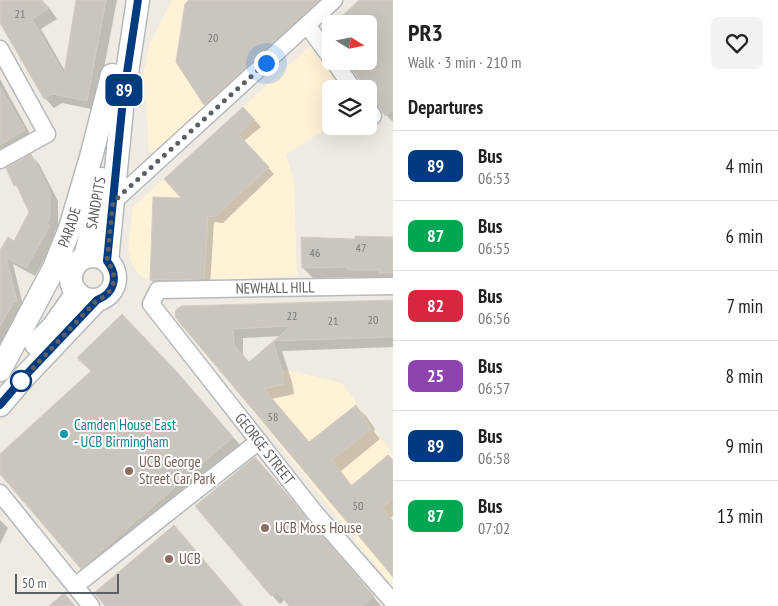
<!DOCTYPE html>
<meta charset="utf-8">
<style>
:root{--surface:#fff;--page:#f2f2f2;--text:#202124;--muted:#757577;--line:#e0e0e0}
body{margin:0;font-family:"PT Sans Narrow",sans-serif;background:var(--page);color:var(--text);height:100vh;display:flex;flex-direction:column;font-size:19px;white-space:nowrap}
*{box-sizing:border-box;margin:0}
p{font-size:16px;color:var(--muted)}
.icon{flex:none;width:28px;height:28px;fill:none;stroke:currentColor;stroke-width:2;stroke-linecap:round;stroke-linejoin:round}
.map{position:relative;flex:1;overflow:hidden}
.sheet{display:flex;flex-direction:column;background:var(--surface);width:385px}
.sheet>*{flex:none}
.badge{padding:0 10px;border-radius:8px;font-size:18px;line-height:32px}
.needle{width:32px;rotate:100deg}
.fabs{position:absolute;left:322px;top:15px;display:grid;gap:10px}
.fabs a{display:grid;place-items:center;width:55px;height:55px;border-radius:8px;background:var(--surface);box-shadow:0 5px 20px #0002;font-size:25px}
.scale{position:absolute;left:15px;bottom:12px;width:104px;box-sizing:border-box;padding-left:5px;border:2px solid #5b6065;border-top:0;font-size:14px;line-height:18px;white-space:nowrap;color:#5b6065;-webkit-text-stroke:4px #fff;paint-order:stroke}
.you{position:absolute;width:25px;height:25px;margin:-12px;border:4px solid #fff;border-radius:50%;background:#1a73e8;box-shadow:0 0 0 8px #1a73e833}
.map>.badge{position:absolute;translate:-50% -50%;box-shadow:0 0 0 2px #fff}
h2{padding:0 15px;font-size:19px;line-height:45px}
.round{display:grid;place-items:center;flex:none;width:52px;height:52px;border-radius:8px;background:var(--page)}
.headline{display:flex;align-items:center;justify-content:space-between;height:85px;padding:0 15px}
h1{font-size:24px;font-weight:800;line-height:38px}
ul{padding:0;list-style:none}
li{display:flex;align-items:center;gap:15px;height:70px;padding:0 15px;border-top:1px solid var(--line)}
li div{flex:1}
li b{display:block;font-size:19px}
li em{font-style:normal}
li .badge{min-width:55px;font-weight:700;text-align:center}
main{display:flex;flex:1;min-height:0}
.map>svg:first-child{display:block}
.commercial{fill:#fff2d7}
.shadow{fill:#0003;fill-rule:evenodd}
.building{fill:#cac6bf;stroke:#d4ccc0;fill-rule:evenodd}
.lines{fill:none;stroke-linecap:round;stroke-linejoin:round}
.street-casing{stroke:#b5babe;stroke-width:19}
.secondary-casing{stroke:#b4b9be;stroke-width:25}
.street{stroke:#fff;stroke-width:16}
.secondary{stroke:#fff;stroke-width:22}
.line-casing{stroke:#fff;stroke-width:11}
.line{stroke:#003b80;stroke-width:8}
.walk{stroke:#5b6065;stroke-width:5;stroke-dasharray:0 9}
.stop-dot{fill:#fff;stroke:#003b80;stroke-width:2.5}
.culture-dot{fill:#0f9aa8;stroke:#fff;stroke-width:2}
.education-dot{fill:#8d6e63;stroke:#fff;stroke-width:2}
.labels{text-anchor:middle;stroke-width:4;stroke-linejoin:round;paint-order:stroke}
.number-label{font-size:12px;fill:#777a7c}
.street-label{font-size:15px;fill:#5b6065;stroke:#fff}
.culture-label{font-size:15px;fill:#0d838f;stroke:#fff;text-anchor:start}
.education-label{font-size:15px;fill:#785e54;stroke:#fff;text-anchor:start}
</style>
<main>
<div class="map">
<svg width="393" height="606" viewBox="0 0 393 606">
<rect width="100%" height="100%" fill="#efebe2"/>
<g class="commercial">
<path d="M172,0H248L237,14L256,62L188,122L156,154L149,152L144,72L149,45Z"/>
<path d="M312,44L344,89H331V126L286,154L294,181L297,276L204,281L150,280L141,276L132,265L128,250L133,207Z"/>
<path d="M273,341L281,369L342,383L393,455V587L229,381Z"/>
</g>
<g class="shadow">
<path d="M0,0H42L50,9L57,19L41,29L65,71L76,0H117L96,110L62,103L54,108L45,98L0,20Z"/>
<path d="M190,0H336L212,112L205,104L177,62Z"/>
<path d="M360,0H393V122L386,115L369,90V24H334Z"/>
<path d="M331,26V36L327,30Z"/>
<path d="M0,79L34,141L0,161Z"/>
<path d="M250,115L261,127L244,141L274,174L223,223L214,222L210,286H158L151,280L183,200Z"/>
<path d="M31,156L39,164L58,201V226L54,232L58,235L35,276L13,264L24,309L0,356V252L15,242L30,212L21,192L15,185Z"/>
<path d="M393,238V283L357,277L313,278L303,268L330,240Z"/>
<path d="M393,302V347L282,351L292,382L294,394L272,399L310,443L356,406L366,416L375,429L374,431L380,439L341,471L353,487L393,461V516L391,518L393,521V575L177,316ZM281,336L250,363L243,356V338Z"/>
<path d="M185,382L241,446L90,576L0,472V456Z"/>
<path d="M255,458L264,467L381,606H291L285,599L280,604L272,595Z"/>
<path d="M0,520L8,528L0,544Z"/>
</g>
<g class="building">
<path d="M0,0H42L48,9L32,19L64,74L76,0H106L87,101L52,94L44,99L0,23Z"/>
<path d="M189,0H319L204,105L176,62L185,4Z"/>
<path d="M359,0H393V110L385,116L369,93V89H366L346,61H369V24H334Z"/>
<path d="M0,87L25,130L0,145Z"/>
<path d="M243,107L255,120L238,134L269,167L215,217L208,216L204,279L150,280L153,197L181,198L164,179Z"/>
<path d="M31,154L50,192V218L47,224L50,226L26,268L6,257L17,301L14,302L0,326V250L8,237L14,241L29,212L16,184L14,186L6,168Z"/>
<path d="M355,236L393,237V273H379V270H352V269H347V267L302,268L301,237L355,239Z"/>
<path d="M393,300V337L273,341L282,371L284,384L264,389L309,442L356,405L366,419L365,420L371,429L332,460L351,486L388,455L393,460V498L382,508L393,521V577L175,317L176,310L181,306ZM291,326L249,362L234,345L233,329Z"/>
<path d="M122,314L177,372L233,437L81,569L0,474V454L91,371L77,358Z"/>
<path d="M255,457L374,596L362,606H289L277,591L271,596L195,506Z"/>
<path d="M174,525L243,606H105L94,593Z"/>
<path d="M64,593L75,606H49Z"/>
</g>
<g class="lines">
<defs>
<g id="street">
<path d="M307,25L331,58"/>
<path d="M0,49L47,134L0,160"/>
<path d="M334,61L353,89"/>
<path d="M369,110L373,116"/>
<path d="M113,202L334,0"/>
<path id="s1" d="M393,286L158,290L151,304L315,513L393,602"/>
<path d="M0,493L91,606"/>
<path d="M75,586L259,441"/>
</g>
<g id="secondary">
<circle cx="93" cy="278" r="22"/>
<path d="M85,257L99,201L101,179"/>
<path d="M107,261L123,99L138,0"/>
<path d="M36,344L53,327L77,293"/>
<path id="s2" d="M0,370L54,268L70,228L91,157L112,75"/>
<path d="M0,405L24,377L97,300"/>
</g>
</defs>
<use href="#street" class="street-casing"/>
<use href="#secondary" class="secondary-casing"/>
<use href="#street" class="street"/>
<use href="#secondary" class="secondary"/>
</g>
<g class="lines">
<defs>
<path id="line" d="M0,405L24,377L97,300C115,293 119,276 107,261L123,99L138,0"/>
</defs>
<use href="#line" class="line-casing"/>
<use href="#line" class="line"/>
<path class="walk" d="M21,381L97,300C115,293 119,276 107,261L113,202L266,63"/>
</g>
<circle class="stop-dot" cx="21" cy="381" r="10"/>
<circle class="culture-dot" cx="64" cy="434" r="5"/>
<g class="education-dot">
<circle cx="129" cy="471" r="5"/>
<circle cx="265" cy="528" r="5"/>
<circle cx="169" cy="559" r="5"/>
</g>
<g class="labels">
<g class="number-label">
<text x="20" y="18">21</text>
<text x="213" y="42">20</text>
<text x="361" y="252">47</text>
<text x="315" y="257">46</text>
<text x="292" y="320">22</text>
<text x="373" y="324">20</text>
<text x="333" y="325">21</text>
<text x="273" y="421">58</text>
<text x="358" y="510">50</text>
</g>
<g class="street-label">
<text transform="translate(96 203) rotate(-80)" y="5">SANDPITS</text>
<text dy="5" stroke="none"><textPath href="#s2" startOffset="159">PARADE</textPath></text>
<text transform="translate(275 288) rotate(-1)" y="5">NEWHALL HILL</text>
<text dy="5" stroke="none"><textPath href="#s1" startOffset="435">GEORGE STREET</textPath></text>
</g>
<g class="culture-label">
<text x="74" y="430">Camden House East<tspan x="74" dy="17">- UCB Birmingham</tspan></text>
</g>
<g class="education-label">
<text x="139" y="467">UCB George<tspan x="139" dy="17">Street Car Park</tspan></text>
<text x="275" y="533">UCB Moss House</text>
<text x="179" y="564">UCB</text>
</g>
</g>
</svg>
<div class="fabs">
<a><svg class="needle" viewBox="-14 -14 28 28"><path d="M0-13l5 13h-10z" fill="#e53935"/><path d="M0 13l5-13h-10z" fill="#757577"/></svg></a>
<a><svg class="icon" aria-label="layers" viewBox="0 0 24 24"><path d="M12 4l9 5-9 5-9-5zM3 14l9 5 9-5"/></svg></a>
</div>
<div class="scale">50 m</div>
<div class="you" style="left:266px;top:63px"></div>
<b class="badge" style="left:124px;top:90px;background:#003b80;color:#fff">89</b>
</div>
<section class="sheet">
<div class="headline"><div><h1>PR3</h1><p>Walk · 3 min · 210 m</p></div><a class="round"><svg class="icon" aria-label="heart" viewBox="0 0 24 24"><path d="M12 20l-8-8c-3-5 5-10 8-4 3-6 11-1 8 4z"/></svg></a></div>
<h2>Departures</h2>
<ul>
<li><span class="badge" style="background:#003b80;color:#fff">89</span><div><b>Bus</b><p>06:53</p></div><em>4 min</em></li>
<li><span class="badge" style="background:#00a651;color:#fff">87</span><div><b>Bus</b><p>06:55</p></div><em>6 min</em></li>
<li><span class="badge" style="background:#d7263d;color:#fff">82</span><div><b>Bus</b><p>06:56</p></div><em>7 min</em></li>
<li><span class="badge" style="background:#8e44ad;color:#fff">25</span><div><b>Bus</b><p>06:57</p></div><em>8 min</em></li>
<li><span class="badge" style="background:#003b80;color:#fff">89</span><div><b>Bus</b><p>06:58</p></div><em>9 min</em></li>
<li><span class="badge" style="background:#00a651;color:#fff">87</span><div><b>Bus</b><p>07:02</p></div><em>13 min</em></li>
</ul>
</section>
</main>
